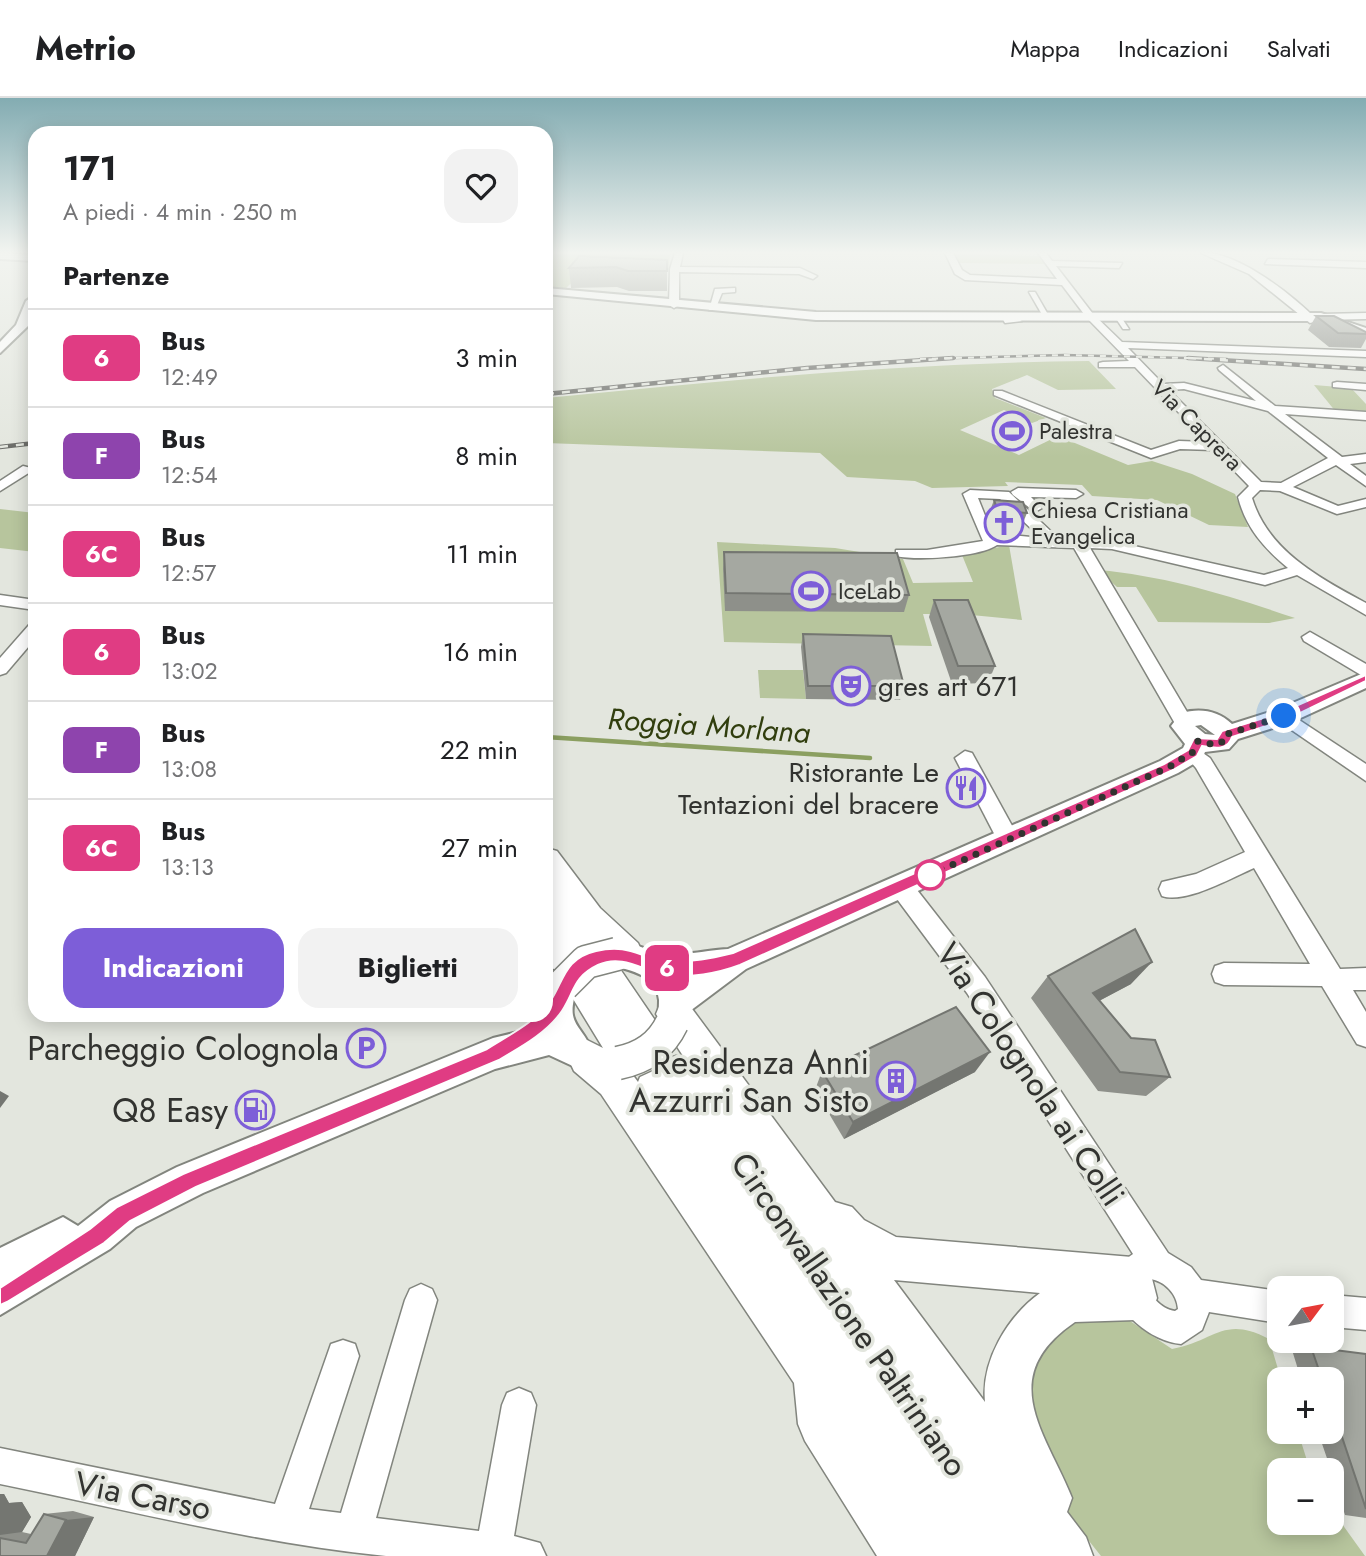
<!DOCTYPE html>
<html lang="it">
<meta charset="utf-8">
<style>
:root{--surface:#fff;--page:#f2f2f2;--text:#202124;--muted:#757577;--line:#e0e0e0;--accent:#7d5ed8}
body{margin:0;font-family:Jost,sans-serif;background:var(--page);color:var(--text);height:100vh;display:flex;flex-direction:column;font-size:26px;white-space:nowrap}
*{box-sizing:border-box;margin:0}
p{font-size:23px;color:var(--muted)}
.icon{flex:none;width:38px;height:38px;fill:none;stroke:currentColor;stroke-width:2;stroke-linecap:round;stroke-linejoin:round}
.map{position:relative;flex:1;overflow:hidden}
.drawer{position:absolute;left:28px;top:28px;width:525px;height:896px;display:flex;flex-direction:column;background:var(--surface);border-radius:21px;box-shadow:0 4px 18px #0003}
.drawer>*{flex:none}
.badge{padding:0 14px;border-radius:10px;font-size:24px;line-height:46px}
.needle{width:46px;rotate:58deg}
.fabs{position:absolute;left:1267px;top:1178px;display:grid;gap:14px}
.fabs a{display:grid;place-items:center;width:77px;height:77px;border-radius:14px;background:var(--surface);box-shadow:0 4px 18px #0003;font-size:35px}
.you{position:absolute;width:35px;height:35px;margin:-18px;border:5px solid #fff;border-radius:50%;background:#1a73e8;box-shadow:0 0 0 10px #1a73e833}
.map>.badge{position:absolute;translate:-50% -50%;box-shadow:0 0 0 4px #fff}
h2{padding:0 35px;font-size:26px;line-height:63px}
.round{display:grid;place-items:center;flex:none;width:74px;height:74px;border-radius:21px;background:var(--page)}
.head{display:flex;align-items:center;justify-content:space-between;height:119px;padding:0 35px}
h1{font-size:33px;font-weight:700;line-height:52px}
.button{display:flex;gap:14px;margin-top:auto;padding:14px 35px}
.button a{flex:1;height:80px;border-radius:21px;background:var(--accent);color:#fff;font-size:28px;font-weight:700;line-height:80px;text-align:center}
.button a+a{background:var(--page);color:var(--text)}
ul{padding:0;list-style:none}
li{display:flex;align-items:center;gap:21px;height:98px;padding:0 35px;border-top:2px solid var(--line)}
li div{flex:1}
li b{display:block;font-size:26px}
li em{font-style:normal}
li .badge{min-width:77px;font-weight:700;text-align:center}
header{display:flex;align-items:center;gap:42px;box-sizing:border-box;height:98px;padding:0 35px;background:var(--surface);border-bottom:2px solid var(--line)}
header strong{font-size:33px}
nav{display:flex;gap:38px;margin-inline-start:auto;font-size:24px}
.map>svg:first-child{display:block}
.green{fill:#b7c59d}
.lines{fill:none;stroke-linecap:round;stroke-linejoin:round}
.stream{stroke:#8b9f60;stroke-width:4.5}
.minor-casing{stroke:#82857e;stroke-width:3}
.major-casing{stroke:#82857e;stroke-width:4}
.highway-casing{stroke:#82857e;stroke-width:3}
.minor{fill:#fff;fill-rule:evenodd}
.major{fill:#fff;fill-rule:evenodd}
.highway{fill:#fff;fill-rule:evenodd}
.rail-far1-casing{stroke:#666763;stroke-width:2.5}
.rail-casing{stroke:#666763;stroke-width:4.5}
.rail-far1{stroke:#e3e6de;stroke-width:2;stroke-dasharray:6;stroke-linecap:butt}
.rail{stroke:#e3e6de;stroke-width:2.5;stroke-dasharray:8;stroke-linecap:butt}
.major-bridge-casing{stroke:#82857e;stroke-width:35;stroke-linecap:butt}
.major-bridge{stroke:#fff;stroke-width:32}
.wall{fill:#8e908a}
.shaded-wall{fill:#747671}
.building{fill:#a5a8a1;stroke:#747671;stroke-width:2}
.line{fill:#e03c83;stroke:#fff;stroke-width:2}
.walk{stroke:#323330;stroke-width:7;stroke-dasharray:0 12.6}
.stop-dot{fill:#fff;stroke:#e03c83;stroke-width:3.5}
.labels{text-anchor:middle;stroke-width:7;stroke-linejoin:round;paint-order:stroke}
.far-street-label{font-size:23px;fill:#323330;stroke:#e3e6de}
.far-poi-label{font-size:23px;fill:#323330;stroke:#e3e6de;text-anchor:start}
.poi-label{font-size:28px;fill:#323330;stroke:#e3e6de;text-anchor:start}
.water-label{font-size:30px;font-style:italic;fill:#313e0e;stroke:#e3e6de}
.near-poi-label{font-size:33px;fill:#323330;stroke:#e3e6de;text-anchor:end}
.near-street-label{font-size:33px;fill:#323330;stroke:#e3e6de}
</style>
<header>
<strong>Metrio</strong>
<nav><a>Mappa</a><a>Indicazioni</a><a>Salvati</a></nav>
</header>
<div class="map">
<svg width="1366" height="1458" viewBox="0 0 1366 1458">
<rect width="100%" height="100%" fill="#e3e6de"/>
<g class="green">
<path d="M546,156L670,157L668,173H584L564,192L546,190Z"/>
<path d="M952,156L1041,158L1046,166L955,165Z"/>
<path d="M1089,263L1116,291L1058,292L1027,277L992,291L995,300L1046,320L1032,325L1004,312L960,332L1019,357L1058,338L1128,367L1152,363L1192,376L1235,396L1248,429L1209,427L1157,402L1092,398L1082,387L1005,384L1008,388L932,390L915,383L847,379L820,355L546,345V300C727,282 907,265 1089,263Z"/>
<path d="M1314,287L1351,290L1366,306V316L1336,314Z"/>
<path d="M0,411L35,415V454L0,450Z"/>
<path d="M717,444L835,450L903,461L913,485L973,484L962,457L1009,447L1022,522L961,516H923L932,548L724,544Z"/>
<path d="M1098,472C1167,478 1230,498 1295,520L1269,525L1158,524L1136,489H1117Z"/>
<path d="M758,572H803L806,601L760,600Z"/>
<path d="M1124,1219L1172,1251C1216,1243 1223,1217 1269,1241L1281,1281L1279,1334H1298L1310,1372H1279V1424H1332V1412L1365,1458H1101L1050,1394L1030,1287L1042,1248L1061,1226L1088,1220Z"/>
</g>
<g class="lines">
<path class="stream" d="M546,639L870,660"/>
<defs>
<g id="minor">
<path d="M675,155H683L680,169L800,170L817,178L813,181L799,176L679,174V207L674,210L669,207L670,171Z"/>
<path d="M945,155H953L962,172L970,177L1057,181L1038,155H1046L1052,163L1122,165L1119,170L1056,168L1093,216L1122,244L1366,253V259L1128,250L1163,286L1184,285L1256,303L1219,272L1218,270L1223,267L1275,308L1366,314V322L1285,316L1342,359L1366,356V364L1350,366L1366,378V388L1336,367L1293,389L1338,408L1366,401V409L1337,416L1280,393L1260,392L1252,400C1268,453 1320,480 1366,505V517L1297,477L1265,487L1112,451L1090,450L1193,624L1184,630L1177,629L1074,450L997,447C980,459 917,463 896,458V452H927L983,443L963,396L970,392L1009,394L1058,440L1112,443L1264,477L1288,470C1264,450 1246,430 1238,399L1249,388L1214,352L1180,351L1151,360L994,297V293H1002L1151,352L1179,343L1207,344L1135,269H1099V265L1103,264L1129,263L1087,220L1062,187L965,182L955,176ZM1184,291L1268,313L1328,360L1281,385L1261,384L1169,292ZM978,400L1000,401L1041,440L992,435Z"/>
<path d="M1201,155C1236,152 1294,198 1318,223L1310,225L1249,176Z"/>
<path d="M1268,161L1366,164V170L1265,166Z"/>
<path d="M735,190V194L722,195L715,212H709L715,191Z"/>
<path d="M1029,194H1035L1050,220H1044Z"/>
<path d="M1006,215L1022,223L1005,225L1001,218Z"/>
<path d="M1366,215V221L1321,222L1316,219L1321,216Z"/>
<path d="M1113,216H1119L1129,231H1123Z"/>
<path d="M1337,284L1366,286V292L1333,289V285Z"/>
<path d="M23,368L35,371L0,393V383Z"/>
<path d="M1018,390L1076,392L1083,396L1076,400L1031,399L1042,410L1035,414L1013,397L1011,394Z"/>
<path d="M0,497L35,502V512L0,507Z"/>
<path d="M35,526V541L6,575L0,577V560L29,527Z"/>
<path d="M1310,534L1366,566V580L1304,543L1302,539Z"/>
<path d="M1284,612L1366,666V683L1277,622L1275,618L1277,614Z"/>
<path d="M1193,648L1210,660L1340,871L1366,870V892H1353L1366,914V949L1357,946L1322,888L1224,887L1215,884L1212,876L1215,868L1224,865L1310,866L1254,770C1231,780 1186,806 1162,798L1159,791L1162,784L1196,776L1245,754L1196,670L1183,655Z"/>
<path d="M965,653L972,655L1016,735L1019,741L1016,747L1008,749L1000,747L955,660Z"/>
<path d="M902,781L910,783L985,879L1168,1155L1191,1169L1201,1182L1279,1193V1225L1209,1214L1202,1232L1181,1246C1139,1242 1087,1187 1133,1156L967,895L894,797L891,790L894,783ZM1150,1181C1165,1183 1177,1196 1178,1211L1175,1213C1161,1211 1148,1197 1147,1183Z"/>
<path d="M421,1186L432,1191L437,1202L376,1420L479,1433L502,1307L507,1295L519,1290L531,1295L536,1307L514,1438L540,1445L546,1458C493,1458 438,1458 386,1458C256,1445 128,1412 0,1386V1350L275,1406L331,1246L343,1242L355,1246L359,1258L309,1411L341,1415L405,1202L410,1191Z"/>
<path d="M1332,1197L1366,1200V1232L1332,1229Z"/>
</g>
<g id="major">
<path d="M0,155L35,157V163L0,161Z"/>
<path d="M546,190L816,214L1321,215L1366,230V238L1320,223L816,222L546,196Z"/>
<path d="M35,197L28,228L0,255V244L16,227L26,203Z"/>
<path d="M1366,574V590L1292,624L1238,641L1229,651L1205,654L1202,661L1178,675L746,871L690,913L684,930L673,935L662,930C657,920 659,914 659,902C656,874 627,873 606,865L602,856L606,847C628,839 640,851 660,855C684,859 705,852 728,851L1160,663L1183,650L1185,646L1171,628L1181,615C1200,610 1217,612 1232,626L1276,612ZM1201,627L1215,637L1205,636L1195,628Z"/>
<path d="M563,873L574,877L578,887C564,928 580,923 593,954L588,965L577,970L549,957L495,971L203,1095L136,1129L110,1151L0,1217V1150L63,1119L78,1128L110,1103L177,1069L493,940L543,928L541,917H546V891L552,877Z"/>
</g>
<path id="highway" d="M546,750L557,753L600,810L638,845L643,856L638,867L626,871L618,868L665,937L660,949L647,954L643,953L638,963L626,968L638,984L640,979L653,973L658,975L663,963L676,958L685,961L656,916L661,904L674,899L687,904L835,1104L852,1109L864,1122L896,1139L1132,1159L1148,1165L1157,1200L1151,1216L1135,1222L1075,1224C994,1279 1046,1335 1072,1400L1067,1414L1086,1439L1093,1458H877L805,1343L798,1326L794,1285L601,996L574,973L568,960L574,947L587,942L603,950L564,886L569,875L585,872L590,862L602,858L607,859L597,849L594,855L580,859L575,870L563,874L551,870L546,862V794L550,793L546,786ZM894,1182L1040,1195C1007,1219 981,1263 985,1304Z"/>
</defs>
<use href="#minor" class="minor-casing"/>
<use href="#major" class="major-casing"/>
<use href="#highway" class="highway-casing"/>
<use href="#minor" class="minor"/>
<use href="#major" class="major"/>
<use href="#highway" class="highway"/>
<defs>
<path id="rail-far1" d="M920,261L1064,257L1227,261"/>
<g id="rail">
<path d="M1188,260L1366,271"/>
<path d="M546,296L807,270L953,260"/>
<path d="M0,349L35,345"/>
</g>
</defs>
<use href="#rail-far1" class="rail-far1-casing"/>
<use href="#rail" class="rail-casing"/>
<use href="#rail-far1" class="rail-far1"/>
<use href="#rail" class="rail"/>
<defs>
<g id="major-bridge">
<path d="M563,887L586,864L617,856"/>
<path d="M618,965C643,960 661,948 672,925"/>
</g>
</defs>
<use href="#major-bridge" class="major-bridge-casing"/>
<use href="#major-bridge" class="major-bridge"/>
</g>
<g class="wall">
<path d="M667,162V193H629L617,189L571,190L569,170Z"/>
<path d="M1316,218L1366,234V241L1361,250L1329,249L1308,232Z"/>
<path d="M994,402L1027,415L1020,432L993,430L988,418Z"/>
<path d="M724,454L909,497L904,514L725,513L723,471Z"/>
<path d="M934,502L995,568L988,585L952,586L929,519Z"/>
<path d="M803,536L904,588L900,602L806,601L801,549Z"/>
<path d="M1048,878L1131,886L1099,903L1131,940L1170,979L1146,998L1098,993L1031,900Z"/>
<path d="M822,973L975,974L844,1041L815,992Z"/>
<path d="M1311,1249L1366,1256V1420L1345,1417L1332,1376V1372H1331L1318,1334H1332V1281H1301L1292,1252Z"/>
<path d="M0,1396H4L9,1405L22,1404L31,1419L22,1434L31,1436L44,1416L73,1413L94,1419L75,1458H0Z"/>
</g>
<g class="shaded-wall">
<path d="M1152,864L1131,886L1076,915L1093,895Z"/>
<path d="M990,954L975,974L844,1041L853,1024Z"/>
<path d="M0,993L9,998L0,1010Z"/>
<path d="M0,1396H4L9,1405L22,1404L31,1419L22,1434L0,1437Z"/>
<path d="M94,1419L75,1458H47L66,1422Z"/>
</g>
<g class="building">
<path d="M579,158L667,162V173H628L616,169L569,170Z"/>
<path d="M1316,218H1334L1366,234V236L1338,235Z"/>
<path d="M994,402L1023,404L1027,415L998,413Z"/>
<path d="M724,454L897,455L909,497L726,495Z"/>
<path d="M934,502H968L995,568H958Z"/>
<path d="M803,536L891,538L904,588H808Z"/>
<path d="M1135,831L1152,864L1093,895L1131,940L1155,942L1170,979L1120,974L1048,878Z"/>
<path d="M956,909L990,954L853,1024L822,973Z"/>
<path d="M1311,1249L1366,1256V1411L1332,1309V1281H1322Z"/>
<path d="M44,1416L66,1422L47,1458H0V1440L26,1445Z"/>
</g>
<linearGradient id="sky" x2="0" y2="1"><stop stop-color="#83acb2"/><stop offset="0.43" stop-color="#f2f4f0"/><stop offset="1" stop-color="#f2f4f0" stop-opacity="0"/></linearGradient>
<rect width="1366" height="359" fill="url(#sky)"/>
<path class="line" d="M1366,577V583L1288,621L1232,639C1228,653 1214,650 1202,648L1197,658L1173,672L740,867C719,875 688,881 665,877C642,872 622,856 598,867C573,879 575,893 562,913C547,935 521,949 499,962L196,1089L130,1123L104,1145L7,1204L0,1207V1190L90,1131L117,1109L183,1076L487,951C509,937 536,924 551,902C564,882 565,860 596,853C631,845 640,861 669,863C691,865 712,860 733,855L1164,666L1188,652L1194,640L1217,641L1222,633L1280,615Z"/>
<g class="lines">
<path class="walk" d="M930,777L1169,669L1193,654L1198,643L1215,647L1226,642L1227,636L1284,618"/>
</g>
<defs>
<symbol id="stadium-ring" viewBox="-11 -11 22 22"><circle r="9.5" fill="#e3e6de" stroke="#7d5ed8" stroke-width="1.5"/><path d="M0-5a6.5 5 0 1 0 0 10a6.5 5 0 1 0 0-10ZM-3.5-1.8h7v3.6h-7Z" fill="#7d5ed8"/></symbol>
<symbol id="church-ring" viewBox="-11 -11 22 22"><circle r="9.5" fill="#e3e6de" stroke="#7d5ed8" stroke-width="1.5"/><path d="M-1.2-6h2.4v3.5h3.3v2.4h-3.3V6h-2.4V-.1h-3.3v-2.4h3.3Z" fill="#7d5ed8"/></symbol>
<symbol id="theatre-ring" viewBox="-11 -11 22 22"><circle r="9.5" fill="#e3e6de" stroke="#7d5ed8" stroke-width="1.5"/><path d="M-5-5.5Q0-4 5-5.5V0Q5 5 0 6Q-5 5-5 0ZM-3.3-2.5H-1v1.5H-3.3ZM1-2.5H3.3v1.5H1ZM-2.8 1Q0 5.5 2.8 1Z" fill="#7d5ed8"/></symbol>
<symbol id="restaurant-ring" viewBox="-11 -11 22 22"><circle r="9.5" fill="#e3e6de" stroke="#7d5ed8" stroke-width="1.5"/><path d="M-5-6h1v4h1v-4h1v4h1v-4h1v5L-1.5 .5V6h-2V.5L-5-1ZM5-6V6H3V1.5H1.5Q1.5-4 5-6Z" fill="#7d5ed8"/></symbol>
<symbol id="parking-ring" viewBox="-11 -11 22 22"><circle r="9.5" fill="#e3e6de" stroke="#7d5ed8" stroke-width="1.5"/><path d="M-3.5-5.5H1a3.5 3.5 0 0 1 0 7H-1V5.5H-3.5ZM-1-3.4V-.6H.8a1.4 1.4 0 0 0 0-2.8Z" fill="#7d5ed8"/></symbol>
<symbol id="building-ring" viewBox="-11 -11 22 22"><circle r="9.5" fill="#e3e6de" stroke="#7d5ed8" stroke-width="1.5"/><path d="M-4-6H4V6H1V3H-1V6H-4ZM-2.5-4.3h1.7v1.8h-1.7ZM.8-4.3h1.7v1.8H.8ZM-2.5-1h1.7V.8h-1.7ZM.8-1h1.7V.8H.8Z" fill="#7d5ed8"/></symbol>
<symbol id="fuel-ring" viewBox="-11 -11 22 22"><circle r="9.5" fill="#e3e6de" stroke="#7d5ed8" stroke-width="1.5"/><path d="M-5.5-6h7V0h2V4h1.3V-2.5L3-4.5l.8-.8L6-3V5H2.5V1h-1V6h-7ZM-4.2-4.7v3.2H.2V-4.7Z" fill="#7d5ed8"/></symbol>
</defs>
<g fill-rule="evenodd">
<use href="#stadium-ring" x="990" y="311" width="44" height="44"/>
<use href="#church-ring" x="982" y="403" width="44" height="44"/>
<use href="#stadium-ring" x="789" y="471" width="44" height="44"/>
<use href="#theatre-ring" x="829" y="566" width="44" height="44"/>
<use href="#restaurant-ring" x="944" y="668" width="44" height="44"/>
<use href="#parking-ring" x="344" y="928" width="44" height="44"/>
<use href="#building-ring" x="874" y="961" width="44" height="44"/>
<use href="#fuel-ring" x="233" y="990" width="44" height="44"/>
</g>
<circle class="stop-dot" cx="930" cy="777" r="14"/>
<g class="labels">
<g class="far-street-label">
<text transform="translate(1197 327) rotate(45)" y="8">Via Caprera</text>
</g>
<g class="far-poi-label">
<text x="1039" y="341">Palestra</text>
<text x="1031" y="420">Chiesa Cristiana<tspan x="1031" dy="26">Evangelica</tspan></text>
<text x="838" y="501">IceLab</text>
</g>
<g class="poi-label">
<text x="878" y="598">gres art 671</text>
<text x="939" y="684" text-anchor="end">Ristorante Le<tspan x="939" dy="32">Tentazioni del bracere</tspan></text>
</g>
<g class="water-label">
<text transform="translate(709 628) rotate(4)" y="10">Roggia Morlana</text>
</g>
<g class="near-poi-label">
<text x="339" y="962">Parcheggio Colognola</text>
<text x="869" y="976">Residenza Anni<tspan x="869" dy="38">Azzurri San Sisto</tspan></text>
<text x="228" y="1024">Q8 Easy</text>
</g>
<g class="near-street-label">
<text transform="translate(1031 976) rotate(56)" y="12">Via Colognola ai Colli</text>
<text transform="translate(850 1216) rotate(55)" y="12">Circonvallazione Paltriniano</text>
<text transform="translate(143 1397) rotate(11)" y="12">Via Carso</text>
</g>
</g>
</svg>
<div class="fabs">
<a><svg class="needle" viewBox="-14 -14 28 28"><path d="M0-13l5 13h-10z" fill="#e53935"/><path d="M0 13l5-13h-10z" fill="#757577"/></svg></a>
<a>+</a>
<a>−</a>
</div>
<div class="you" style="left:1284px;top:618px"></div>
<b class="badge" style="left:667px;top:870px;background:#e03c83;color:#fff">6</b>
<section class="drawer">
<div class="head"><div><h1>171</h1><p>A piedi · 4 min · 250 m</p></div><a class="round"><svg class="icon" aria-label="heart" viewBox="0 0 24 24"><path d="M12 20l-8-8c-3-5 5-10 8-4 3-6 11-1 8 4z"/></svg></a></div>
<h2>Partenze</h2>
<ul>
<li><span class="badge" style="background:#e03c83;color:#fff">6</span><div><b>Bus</b><p>12:49</p></div><em>3 min</em></li>
<li><span class="badge" style="background:#8e44ad;color:#fff">F</span><div><b>Bus</b><p>12:54</p></div><em>8 min</em></li>
<li><span class="badge" style="background:#e03c83;color:#fff">6C</span><div><b>Bus</b><p>12:57</p></div><em>11 min</em></li>
<li><span class="badge" style="background:#e03c83;color:#fff">6</span><div><b>Bus</b><p>13:02</p></div><em>16 min</em></li>
<li><span class="badge" style="background:#8e44ad;color:#fff">F</span><div><b>Bus</b><p>13:08</p></div><em>22 min</em></li>
<li><span class="badge" style="background:#e03c83;color:#fff">6C</span><div><b>Bus</b><p>13:13</p></div><em>27 min</em></li>
</ul>
<div class="button"><a>Indicazioni</a><a>Biglietti</a></div>
</section>
</div>
